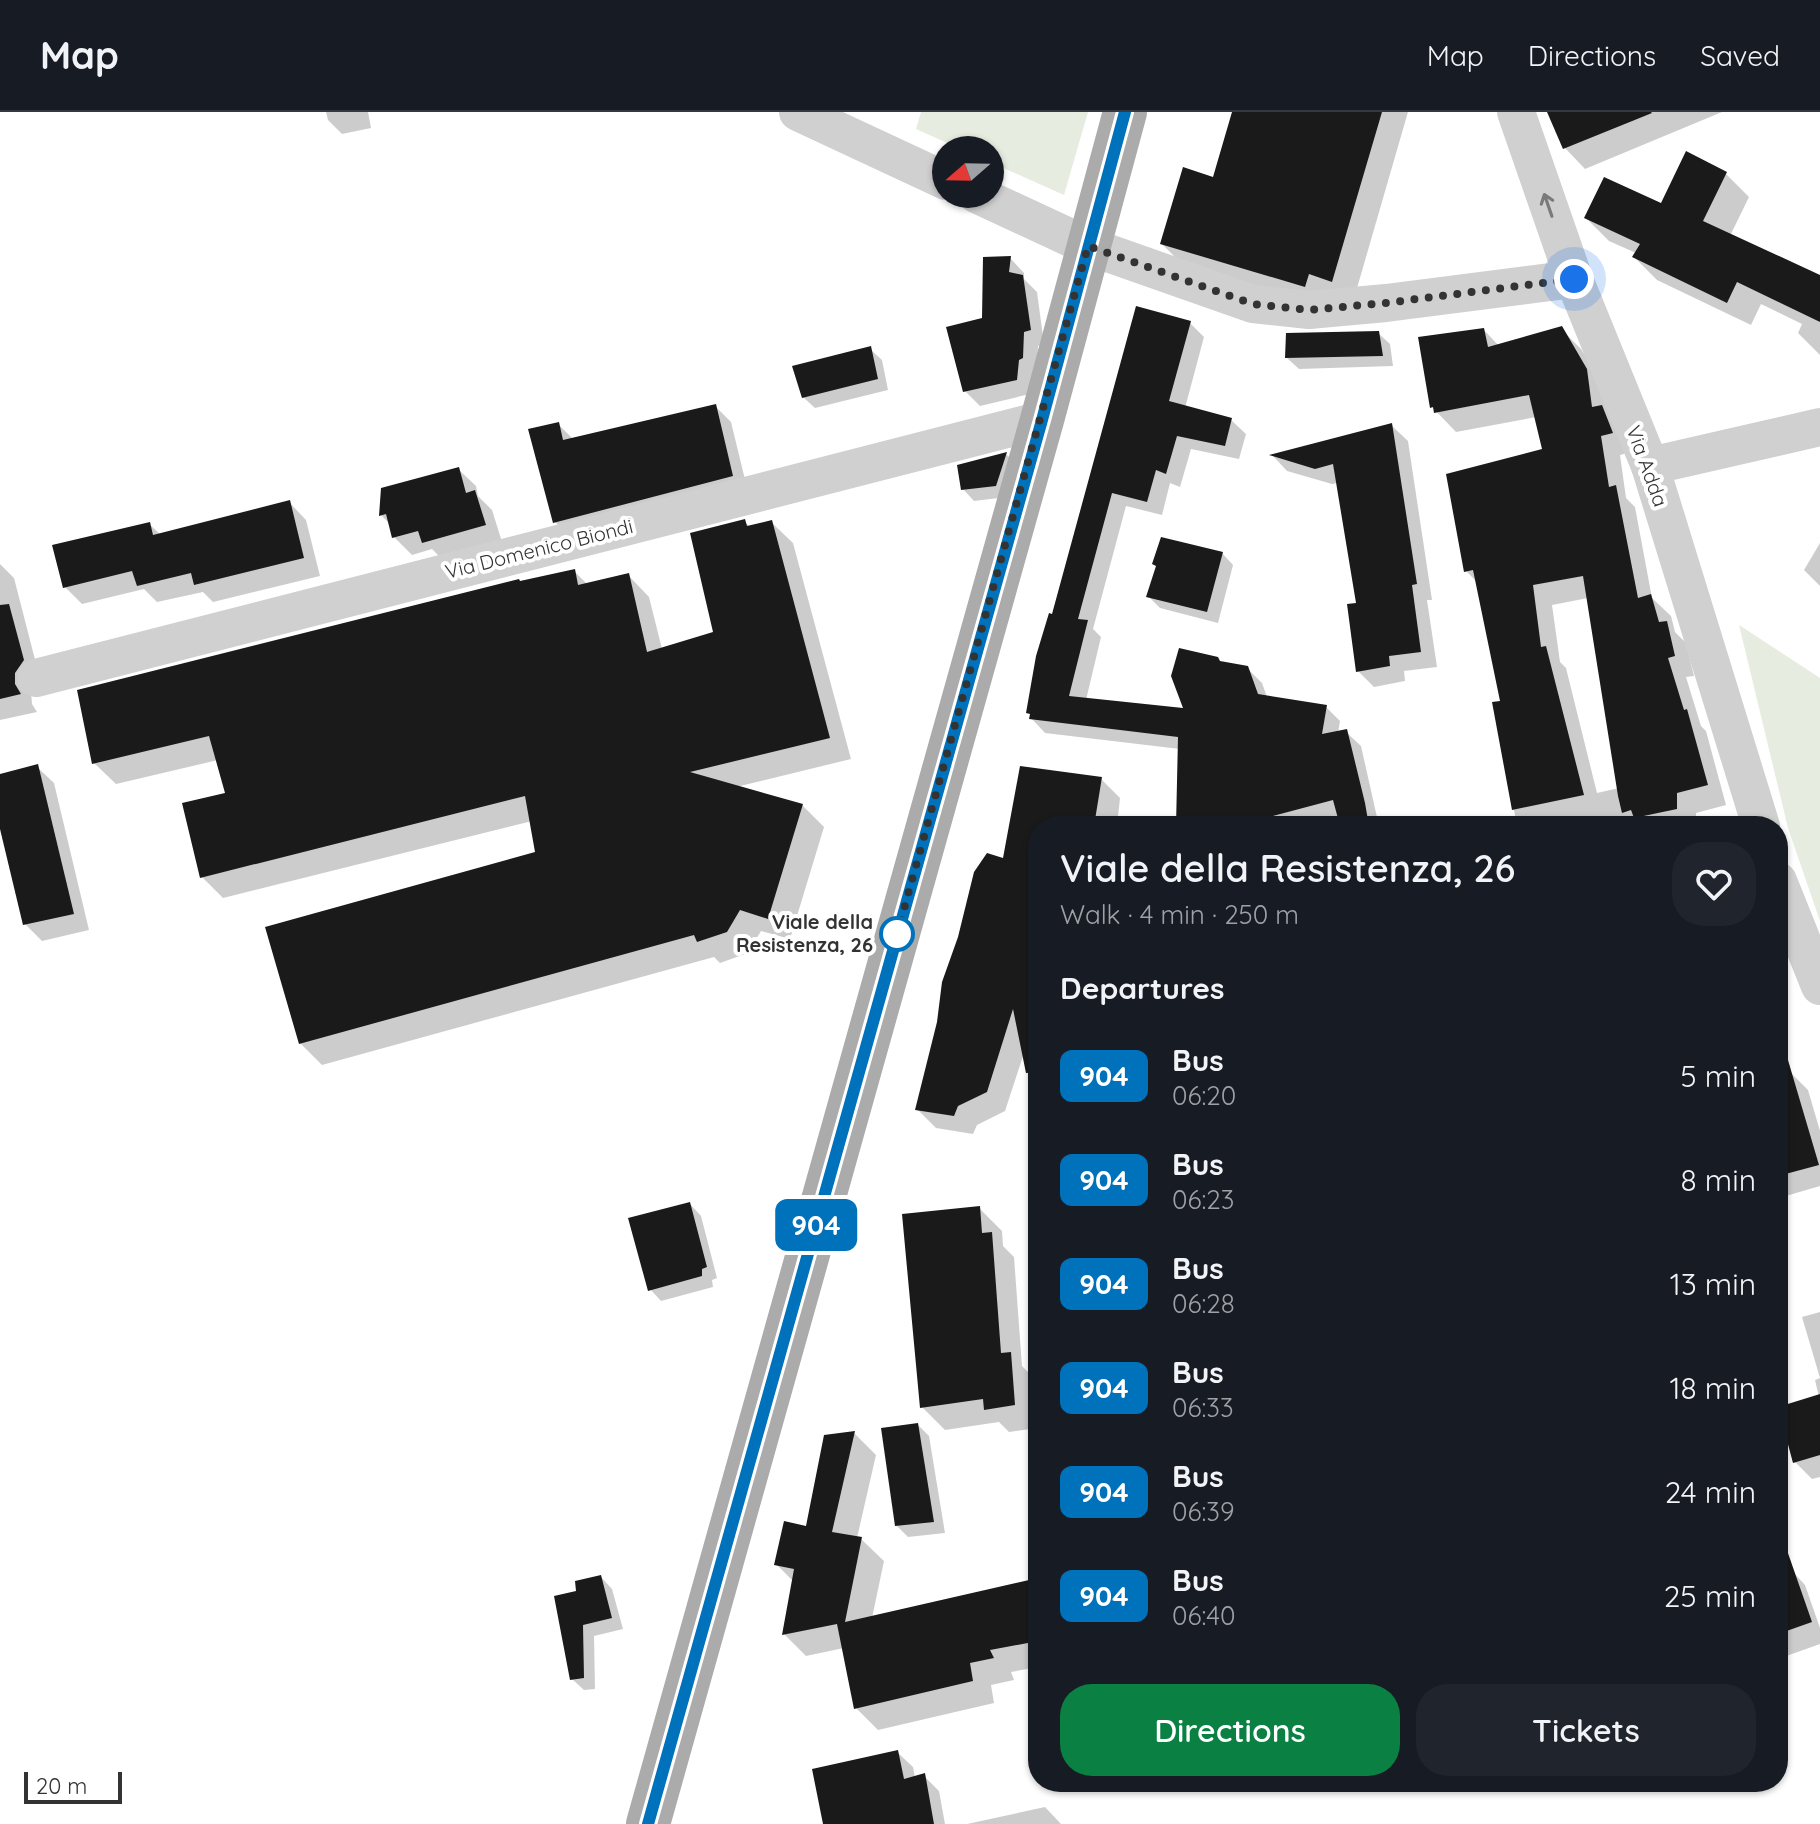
<!DOCTYPE html>
<meta charset="utf-8">
<style>
:root{--surface:#171b24;--page:#20242c;--text:#f1f3f6;--muted:#9ea1a6;--line:#363941;--accent:#0b8043}
body{margin:0;font-family:Quicksand,sans-serif;background:var(--page);color:var(--text);height:100vh;display:flex;flex-direction:column;font-size:30px;white-space:nowrap}
*{box-sizing:border-box;margin:0}
p{font-size:26px;color:var(--muted)}
.icon{flex:none;width:44px;height:44px;fill:none;stroke:currentColor;stroke-width:2;stroke-linecap:round;stroke-linejoin:round}
.map{position:relative;flex:1;overflow:hidden}
.drawer{position:absolute;left:1028px;top:704px;width:760px;height:976px;display:flex;flex-direction:column;background:var(--surface);border-radius:32px;box-shadow:0 2px 6px #0004}
.drawer>*{flex:none}
.badge{padding:0 16px;border-radius:12px;font-size:28px;line-height:52px}
.needle{width:52px;rotate:250deg}
.buttons{position:absolute;left:932px;top:24px;display:grid;gap:16px}
.buttons a{display:grid;place-items:center;width:72px;height:72px;border-radius:50%;background:var(--surface);box-shadow:0 2px 6px #0004;font-size:40px}
.scale{position:absolute;left:24px;bottom:20px;width:98px;box-sizing:border-box;padding-left:8px;border:4px solid #333;border-top:0;font-size:22px;line-height:28px;white-space:nowrap;color:#333;-webkit-text-stroke:6px #fff;paint-order:stroke}
.you{position:absolute;width:40px;height:40px;margin:-20px;border:6px solid #fff;border-radius:50%;background:#1a73e8;box-shadow:0 0 0 12px #1a73e833}
.map>.badge{position:absolute;translate:-50% -50%;box-shadow:0 0 0 4px #fff}
h2{padding:0 32px;font-size:30px;line-height:72px}
.round{display:grid;place-items:center;flex:none;width:84px;height:84px;border-radius:32px;background:var(--page)}
.overview{display:flex;align-items:center;justify-content:space-between;height:136px;padding:0 32px}
h1{font-size:38px;font-weight:600;line-height:60px}
.action{display:flex;gap:16px;margin-top:auto;padding:16px 32px}
.action a{flex:1;height:92px;border-radius:32px;background:var(--accent);color:#fff;font-size:32px;font-weight:600;line-height:92px;text-align:center}
.action a+a{background:var(--page);color:var(--text)}
ul{padding:0;list-style:none}
li{display:flex;align-items:center;gap:24px;height:104px;padding:0 32px}
li div{flex:1}
li b{display:block;font-size:30px}
li em{font-style:normal}
li .badge{min-width:88px;font-weight:700;text-align:center}
header{display:flex;align-items:center;gap:48px;box-sizing:border-box;height:112px;padding:0 40px;background:var(--surface);border-bottom:2px solid var(--line)}
header strong{font-size:38px}
nav{display:flex;gap:44px;margin-inline-start:auto;font-size:28px}
.map>svg:first-child{display:block}
.green{fill:#e6ecdf}
.shadow{fill:#0003;fill-rule:evenodd}
.building{fill:#1a1a1a}
.lines{fill:none;stroke-linecap:round;stroke-linejoin:round}
.minor{stroke:#d0d0d0;stroke-width:38}
.major{stroke:#ababab;stroke-width:44}
.oneway{stroke:#7a7a7a}
.line-casing{stroke:#fff;stroke-width:18}
.line{stroke:#0072bc;stroke-width:12}
.walk{stroke:#333;stroke-width:8;stroke-dasharray:0 14.4}
.stop-dot{fill:#fff;stroke:#0072bc;stroke-width:4}
.labels{text-anchor:middle;stroke-width:8;stroke-linejoin:round;paint-order:stroke}
.street-label{font-size:20px;fill:#333;stroke:#fff}
.stop-label{font-size:20px;font-weight:bold;fill:#333;stroke:#fff;text-anchor:end}
</style>
<header>
<strong>Map</strong>
<nav><a>Map</a><a>Directions</a><a>Saved</a></nav>
</header>
<div class="map">
<svg width="1820" height="1712" viewBox="0 0 1820 1712">
<rect width="100%" height="100%" fill="#fff"/>
<g class="green">
<path d="M921,0H1088L1064,83L990,50V38H963L916,17Z"/>
<path d="M1739,513L1820,566V809L1788,716Z"/>
</g>
<g class="shadow">
<path d="M326,0H368L371,16L342,22L328,8Z"/>
<path d="M1233,0H1408L1353,190L1326,195L1183,153L1162,132L1215,68Z"/>
<path d="M1549,0H1722L1585,57L1565,36Z"/>
<path d="M1726,62L1749,85L1730,124L1820,165V243L1798,221L1802,212L1761,192L1751,213L1657,168L1634,145L1636,141L1609,129L1586,106L1662,94Z"/>
<path d="M1010,146L1024,161V167L1037,180L1044,232L1038,234L1037,260L1030,282L980,294L965,279L984,208Z"/>
<path d="M1190,211L1204,225L1185,296L1231,308L1246,322L1239,347L1191,337L1180,375L1170,371L1162,403L1126,394L1093,517L1101,525L1086,588L1186,599L1221,551L1247,556L1262,571L1267,585L1326,595L1340,609L1338,621L1346,620L1361,634L1379,714H1342L1339,704L1301,714H1178L1180,637L1045,621L1031,606L1054,504Z"/>
<path d="M1561,217L1581,237L1606,278L1631,340L1620,343L1626,386L1635,395L1652,486L1671,504L1675,520L1686,531L1694,564L1686,565L1701,614L1706,619L1726,693L1696,701V714H1517L1494,592L1502,591L1477,470L1466,459L1544,339L1536,305L1456,320L1432,295L1484,218L1499,234ZM1588,486L1619,676L1597,681L1566,556L1560,550L1552,493Z"/>
<path d="M1378,221L1390,232L1393,254L1299,257L1287,246Z"/>
<path d="M870,237L882,248L888,278L815,296L803,285Z"/>
<path d="M715,294L731,310L748,380L571,426L555,410L558,312L574,328Z"/>
<path d="M1391,313L1408,329L1432,488H1427L1437,555L1404,559L1405,569L1374,575L1358,559L1359,492L1338,371L1332,372L1287,359L1273,344Z"/>
<path d="M1006,342L1017,353L1007,385L974,389L963,377L959,354Z"/>
<path d="M458,357L476,374L478,384L492,398L502,430L442,447L432,437L412,443L394,425L391,413L381,403Z"/>
<path d="M289,390L306,408L320,464L213,490L203,480L157,490L144,477L82,492L65,475L149,412L161,423Z"/>
<path d="M744,409L750,415L771,410L793,431L851,647L736,675L802,693L824,715L790,827L761,819L748,841L720,851L714,845L322,953L300,931L537,741L532,709L223,786L202,765L228,682L218,648L116,672L94,651L521,471L574,459L588,473L628,463L649,485L662,537L716,522Z"/>
<path d="M1820,431V474L1804,458Z"/>
<path d="M1222,441L1233,453L1218,511L1160,496L1149,485Z"/>
<path d="M0,452L14,466L40,567L31,579L32,592L37,600L0,608Z"/>
<path d="M37,655L54,671L89,818L42,829L25,812L0,708V664Z"/>
<path d="M1022,656L1101,667L1120,686L1117,714H1038V981L1030,974L1024,941L1005,999L977,1013L973,1022L936,1016L917,997L1004,748Z"/>
<path d="M1790,960L1808,978L1820,1019V1074L1779,1086L1778,964Z"/>
<path d="M690,1092L701,1104L717,1166L712,1168L713,1175L661,1189L650,1177Z"/>
<path d="M979,1096L1002,1119L1003,1134L1014,1145L1022,1254L1033,1265L1037,1316L1009,1320L999,1310L945,1318L922,1295Z"/>
<path d="M1820,1200V1365L1812,1367L1795,1350L1819,1285L1815,1268L1820,1266L1802,1205Z"/>
<path d="M918,1313L929,1324L945,1421L908,1425L896,1413Z"/>
<path d="M854,1321L876,1343L857,1426L861,1427L884,1449L872,1506L1038,1468V1555L1011,1560L1014,1568L991,1573L994,1591L878,1618L856,1596L844,1536L806,1544L784,1522L794,1470L776,1452L808,1416Z"/>
<path d="M1794,1461L1805,1473L1820,1516V1532L1778,1547V1467Z"/>
<path d="M601,1465L612,1477L623,1517L594,1524L595,1577L584,1578L572,1567L579,1481Z"/>
<path d="M897,1640L913,1655L915,1666L924,1664L939,1679L945,1712H825Z"/>
<path d="M1045,1695L1061,1712H967Z"/>
</g>
<g class="building">
<path d="M1232,0H1382L1332,170L1309,162L1305,175L1160,132L1183,55L1213,65Z"/>
<path d="M1547,0H1651L1652,1L1563,37Z"/>
<path d="M1686,39L1727,60L1703,109L1820,163V210L1737,170L1727,191L1632,145L1640,132L1584,106L1604,65L1661,91Z"/>
<path d="M1011,144L1009,160L1023,163L1031,218L1024,220L1023,246L1019,248L1017,268L963,280L946,215L982,206L983,145Z"/>
<path d="M1136,194L1191,209L1169,289L1232,306L1225,334L1177,324L1166,362L1156,358L1147,390L1112,381L1078,507L1088,508L1069,584L1183,596L1171,564L1179,536L1218,545L1220,549L1248,554L1258,582L1327,593L1322,622L1347,617L1365,691L1369,714H1340L1333,688L1265,706L1267,714H1176L1178,625L1029,607L1030,602L1026,601L1036,544L1049,501L1052,502Z"/>
<path d="M1562,214L1587,257L1592,295L1602,293L1613,321L1601,324L1609,375L1616,373L1638,486L1651,482L1659,510L1667,509L1675,544L1668,546L1684,598L1687,597L1708,673L1677,681V697L1634,706L1631,698L1622,701L1618,684L1583,464L1533,473L1541,535L1546,534L1584,683L1512,698L1492,590L1500,589L1473,458L1464,460L1446,362L1542,337L1529,283L1434,301L1433,295L1430,296L1418,225L1484,216L1488,235Z"/>
<path d="M1379,219L1383,244L1285,246L1286,221Z"/>
<path d="M871,234L878,267L802,286L792,254Z"/>
<path d="M716,292L733,364L553,411L528,317L559,310L563,328Z"/>
<path d="M1392,311L1417,472L1412,473L1421,540L1389,544L1390,554L1356,560L1347,492L1356,491L1333,352L1315,357L1269,343Z"/>
<path d="M1007,340L996,374L961,378L957,353Z"/>
<path d="M459,355L466,381L475,378L486,413L422,431L418,419L392,426L386,402L379,404L381,376Z"/>
<path d="M290,388L304,446L194,473L191,461L137,474L132,459L63,476L52,433L150,410L153,423Z"/>
<path d="M745,407L747,414L772,408L830,626L690,660L803,692L768,807L740,798L727,820L697,830L694,823L299,932L265,815L535,740L525,684L200,766L182,691L225,681L209,624L92,652L77,578L519,467L520,469L575,457L578,473L629,461L647,540L713,520L690,421Z"/>
<path d="M1161,425L1223,440L1207,500L1146,485L1156,454L1152,452Z"/>
<path d="M9,492L24,548L15,561V572L21,582L0,587V493Z"/>
<path d="M38,652L74,802L23,813L0,717V662Z"/>
<path d="M1020,654L1102,665L1094,714H1038V805L1028,838L1038,841V960L1026,961L1013,897L987,980L958,994L954,1004L915,998L937,910L942,870L958,825L974,760L987,741L1003,746Z"/>
<path d="M1785,938L1819,1053L1778,1064V939Z"/>
<path d="M690,1090L707,1155L702,1157V1164L648,1179L628,1106Z"/>
<path d="M980,1094L982,1121L992,1120L1001,1241L1011,1240L1015,1293L984,1298L983,1287L920,1296L902,1102Z"/>
<path d="M1820,1282V1343L1793,1351L1778,1295Z"/>
<path d="M918,1311L934,1410L895,1414L881,1316Z"/>
<path d="M855,1319L832,1420L862,1425L845,1510L1038,1466V1529L990,1538L994,1546L970,1551L973,1569L854,1597L837,1512L782,1523L794,1457L774,1453L784,1409L806,1414L824,1323Z"/>
<path d="M1778,1424H1782L1812,1510L1778,1522Z"/>
<path d="M601,1463L612,1506L583,1513L584,1566L570,1568L554,1484L576,1479L575,1469Z"/>
<path d="M898,1638L904,1667L925,1661L934,1712H823L812,1657Z"/>
</g>
<g class="lines">
<g class="minor">
<path d="M798,0L946,69"/>
<path d="M1516,0L1574,167L1650,354L1761,714"/>
<path d="M976,82L1088,134L1253,192L1309,198L1386,191L1574,167"/>
<path d="M1650,354L1820,315"/>
<path d="M36,566L1042,308"/>
<path d="M1778,769L1820,874"/>
</g>
<path class="major" d="M648,1712L1042,308L1125,0"/>
</g>
<defs><path id="oneway-shaft" d="M-6 0H5M1.5-3L5.5 0L1.5 3" fill="none" stroke-width="1.6" stroke-linecap="round" stroke-linejoin="round" transform="scale(2)"/></defs>
<use class="oneway" href="#oneway-shaft" transform="translate(1548 93) rotate(-109)"/>
<g class="lines">
<defs>
<path id="line" d="M648,1712L1042,308L1125,0"/>
</defs>
<use href="#line" class="line-casing"/>
<use href="#line" class="line"/>
<path class="walk" d="M897,822L1088,134L1253,192L1309,198L1386,191L1574,167"/>
</g>
<circle class="stop-dot" cx="897" cy="822" r="16"/>
<g class="labels">
<g class="street-label">
<text transform="translate(1647 354) rotate(70)" y="7">Via Adda</text>
<text transform="translate(539 437) rotate(-14)" y="7">Via Domenico Biondi</text>
</g>
<g class="stop-label">
<text x="873" y="817">Viale della<tspan x="873" dy="23">Resistenza, 26</tspan></text>
</g>
</g>
</svg>
<div class="buttons">
<a><svg class="needle" viewBox="-14 -14 28 28"><path d="M0-13l5 13h-10z" fill="#e53935"/><path d="M0 13l5-13h-10z" fill="#9ea1a6"/></svg></a>
</div>
<div class="scale">20 m</div>
<div class="you" style="left:1574px;top:167px"></div>
<b class="badge" style="left:816px;top:1113px;background:#0072bc;color:#fff">904</b>
<section class="drawer">
<div class="overview"><div><h1>Viale della Resistenza, 26</h1><p>Walk · 4 min · 250 m</p></div><a class="round"><svg class="icon" aria-label="heart" viewBox="0 0 24 24"><path d="M12 20l-8-8c-3-5 5-10 8-4 3-6 11-1 8 4z"/></svg></a></div>
<h2>Departures</h2>
<ul>
<li><span class="badge" style="background:#0072bc;color:#fff">904</span><div><b>Bus</b><p>06:20</p></div><em>5 min</em></li>
<li><span class="badge" style="background:#0072bc;color:#fff">904</span><div><b>Bus</b><p>06:23</p></div><em>8 min</em></li>
<li><span class="badge" style="background:#0072bc;color:#fff">904</span><div><b>Bus</b><p>06:28</p></div><em>13 min</em></li>
<li><span class="badge" style="background:#0072bc;color:#fff">904</span><div><b>Bus</b><p>06:33</p></div><em>18 min</em></li>
<li><span class="badge" style="background:#0072bc;color:#fff">904</span><div><b>Bus</b><p>06:39</p></div><em>24 min</em></li>
<li><span class="badge" style="background:#0072bc;color:#fff">904</span><div><b>Bus</b><p>06:40</p></div><em>25 min</em></li>
</ul>
<div class="action"><a>Directions</a><a>Tickets</a></div>
</section>
</div>
